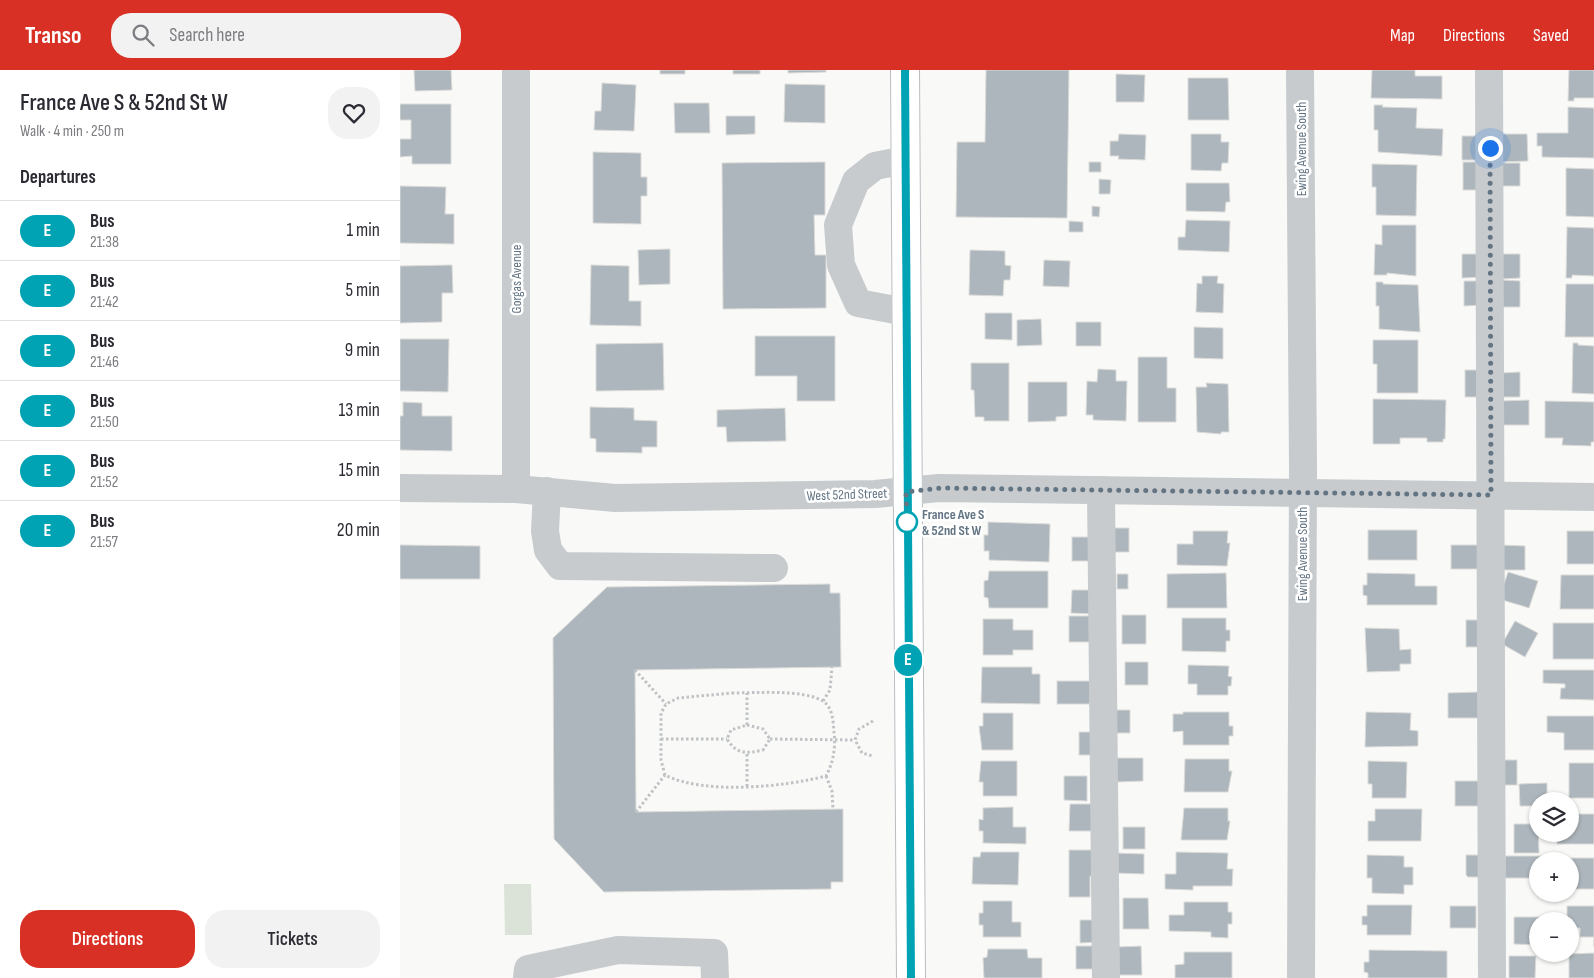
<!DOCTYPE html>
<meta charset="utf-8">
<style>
:root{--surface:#fff;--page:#f2f2f3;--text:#2b2b33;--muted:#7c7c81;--line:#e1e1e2;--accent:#d93025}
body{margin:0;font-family:"Sofia Sans Condensed",sans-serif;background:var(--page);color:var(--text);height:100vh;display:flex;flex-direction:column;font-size:19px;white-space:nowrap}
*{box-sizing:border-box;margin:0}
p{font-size:16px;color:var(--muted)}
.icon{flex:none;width:28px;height:28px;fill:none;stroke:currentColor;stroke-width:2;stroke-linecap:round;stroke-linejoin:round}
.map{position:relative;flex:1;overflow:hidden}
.side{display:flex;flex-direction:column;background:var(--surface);width:400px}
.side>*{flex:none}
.badge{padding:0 10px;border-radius:16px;font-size:18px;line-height:32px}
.buttons{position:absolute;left:1129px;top:722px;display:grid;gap:10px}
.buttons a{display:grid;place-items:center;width:50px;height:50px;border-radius:50%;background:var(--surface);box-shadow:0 1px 4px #0004;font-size:25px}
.you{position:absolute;width:25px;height:25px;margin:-12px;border:4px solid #fff;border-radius:50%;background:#1a73e8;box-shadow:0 0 0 8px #1a73e833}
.map>.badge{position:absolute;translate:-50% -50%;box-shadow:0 0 0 2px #fff}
h2{padding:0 20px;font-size:19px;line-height:45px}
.round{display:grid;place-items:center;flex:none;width:52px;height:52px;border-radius:20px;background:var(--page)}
.overview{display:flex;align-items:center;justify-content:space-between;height:85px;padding:0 20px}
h1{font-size:24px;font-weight:600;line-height:38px}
.button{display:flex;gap:10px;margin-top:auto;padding:10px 20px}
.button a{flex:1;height:58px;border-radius:20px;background:var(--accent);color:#fff;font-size:20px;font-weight:600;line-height:58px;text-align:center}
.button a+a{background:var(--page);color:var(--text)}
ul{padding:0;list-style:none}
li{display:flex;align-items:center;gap:15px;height:60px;padding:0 20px;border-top:1px solid var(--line)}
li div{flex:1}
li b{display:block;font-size:19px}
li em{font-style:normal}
li .badge{min-width:55px;font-weight:700;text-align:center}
header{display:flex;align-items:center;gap:30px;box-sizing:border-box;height:70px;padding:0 25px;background:var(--accent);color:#fff}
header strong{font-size:24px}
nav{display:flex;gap:28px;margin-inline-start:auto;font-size:18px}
.search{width:350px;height:45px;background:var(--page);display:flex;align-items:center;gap:12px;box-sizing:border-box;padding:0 18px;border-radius:20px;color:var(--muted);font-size:19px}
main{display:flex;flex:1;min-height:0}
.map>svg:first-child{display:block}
.green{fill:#dbe2d8}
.building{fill:#adb6bc;stroke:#dbdbd9}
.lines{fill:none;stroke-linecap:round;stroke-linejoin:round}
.major-casing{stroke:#babec2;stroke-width:30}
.path{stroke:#c0c3c5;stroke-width:3;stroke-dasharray:2.5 2.5;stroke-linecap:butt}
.minor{stroke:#c7cbce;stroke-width:28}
.major{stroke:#fff;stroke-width:28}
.line-casing{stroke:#fff;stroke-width:11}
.line{stroke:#00a3b4;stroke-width:8}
.walk{stroke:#637483;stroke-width:5;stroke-dasharray:0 9}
.stop-dot{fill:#fff;stroke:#00a3b4;stroke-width:2.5}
.labels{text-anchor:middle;stroke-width:5;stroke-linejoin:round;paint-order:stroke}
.street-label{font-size:14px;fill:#637483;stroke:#fff}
.stop-label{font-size:14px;font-weight:bold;fill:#637483;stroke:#fff;text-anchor:start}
</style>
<header>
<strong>Transo</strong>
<div class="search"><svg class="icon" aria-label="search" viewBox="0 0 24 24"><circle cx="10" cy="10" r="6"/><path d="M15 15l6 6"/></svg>Search here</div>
<nav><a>Map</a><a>Directions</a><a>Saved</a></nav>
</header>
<main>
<section class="side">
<div class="overview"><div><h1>France Ave S &amp; 52nd St W</h1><p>Walk · 4 min · 250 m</p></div><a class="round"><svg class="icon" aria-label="heart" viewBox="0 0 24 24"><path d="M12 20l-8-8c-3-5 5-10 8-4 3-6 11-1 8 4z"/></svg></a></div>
<h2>Departures</h2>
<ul>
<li><span class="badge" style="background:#00a3b4;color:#fff">E</span><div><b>Bus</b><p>21:38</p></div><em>1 min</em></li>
<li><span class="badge" style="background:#00a3b4;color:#fff">E</span><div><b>Bus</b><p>21:42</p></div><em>5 min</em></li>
<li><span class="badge" style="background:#00a3b4;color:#fff">E</span><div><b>Bus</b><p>21:46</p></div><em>9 min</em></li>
<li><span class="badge" style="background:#00a3b4;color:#fff">E</span><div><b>Bus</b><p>21:50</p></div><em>13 min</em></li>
<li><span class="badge" style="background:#00a3b4;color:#fff">E</span><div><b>Bus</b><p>21:52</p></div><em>15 min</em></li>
<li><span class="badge" style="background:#00a3b4;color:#fff">E</span><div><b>Bus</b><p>21:57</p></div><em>20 min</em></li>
</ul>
<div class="button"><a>Directions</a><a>Tickets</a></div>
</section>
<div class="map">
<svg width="1194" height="908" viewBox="0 0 1194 908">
<rect width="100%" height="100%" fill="#f9f9f7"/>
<path class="green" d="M104,814H131L132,865H105Z"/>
<g class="building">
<path d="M14,0H51L52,20L15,21Z"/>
<rect x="260" y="0" width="25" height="4"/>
<rect x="333" y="0" width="27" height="4"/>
<path d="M388,0H426V2L388,3Z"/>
<path d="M586,0H669L667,148L556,147L557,72H585Z"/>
<path d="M972,0H1015V6H1042V29L971,28Z"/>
<path d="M1169,0H1194V28H1174V31H1168Z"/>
<path d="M716,4L745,5L744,32H716Z"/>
<path d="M788,8H828L829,50H788Z"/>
<path d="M202,13L236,15L234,61L194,60L195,41H201Z"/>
<path d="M385,14L425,15V53L384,52Z"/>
<path d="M274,33H309L310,63H275Z"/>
<path d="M0,34H51V94H12V86L0,87V69H11V50H0Z"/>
<path d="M974,35H983L982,37L1017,38L1016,58L1043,59L1042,86L978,82V60H974Z"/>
<path d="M1168,37L1194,38V88L1142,87V76H1137V63H1168Z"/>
<path d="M326,46H355V64L326,65Z"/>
<path d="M719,64L746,65L745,90L718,89L719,86H710V71H718Z"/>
<path d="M791,64H821V72H829L828,93H822L821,101L791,100Z"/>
<path d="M1100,64H1127L1128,91L1101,92Z"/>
<rect x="1062" y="66" width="21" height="24"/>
<path d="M193,82L241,83V107H247V126H241V154L193,153Z"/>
<path d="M425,92V145H414L415,185H426V238L323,239L322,93Z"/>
<rect x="689" y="92" width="12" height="10"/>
<rect x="1063" y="92" width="20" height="28"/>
<rect x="1100" y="93" width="20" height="23"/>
<path d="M972,94L1017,95L1016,146L976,145V117H972Z"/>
<path d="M1166,98L1194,99V147L1166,146Z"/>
<path d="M699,109L711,110L710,124H699Z"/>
<path d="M786,113H829L830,132H826L825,142L786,141Z"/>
<path d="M0,116L46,117L45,144H54V174L0,173Z"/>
<path d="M692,136L700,137L699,147L692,146Z"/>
<path d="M786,150L830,151L829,182L778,180V167H785Z"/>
<path d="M669,151L683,152V162H669Z"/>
<path d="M982,155H1016V206L987,203V205H974L975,174L982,175Z"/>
<path d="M1167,157L1194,158V206L1172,205V208H1166Z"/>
<path d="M270,179V214L239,215L238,180Z"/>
<path d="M570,180L605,181V195L611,196L610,210H604L603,226L569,225Z"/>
<path d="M1062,184H1083V207L1062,208Z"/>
<path d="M1102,184H1120V208L1101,209Z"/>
<path d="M644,190L670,191L669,217L643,216Z"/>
<path d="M52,195L53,223H42V252L0,253V196Z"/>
<path d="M191,195L229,196V231H241V256L190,255Z"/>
<path d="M802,206H818L817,213L824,214L823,243L796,242L797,213L802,214Z"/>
<path d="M1101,210L1120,211V237H1101Z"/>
<path d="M1064,211H1084V235L1064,236Z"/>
<path d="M976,212H983V214L1018,215L1020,262L979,259V236H976Z"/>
<path d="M1166,214H1194V267H1165Z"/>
<path d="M585,243H612V270L585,269Z"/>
<path d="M641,249L642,275L617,276V250Z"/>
<rect x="676" y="252" width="25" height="24"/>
<path d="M794,257L823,258V289L794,288Z"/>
<path d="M355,266H435V331H397V306H355Z"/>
<path d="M0,269H49L48,322L0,321Z"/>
<path d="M973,270H1018V323H977V294H973Z"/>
<path d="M263,273L264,320L196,321V274Z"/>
<path d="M1173,273H1178V275L1194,276V324L1172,323Z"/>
<path d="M738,287H767V318H776V352H738Z"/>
<path d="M571,293H609V351H584V347H575L574,320H571Z"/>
<path d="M698,299L716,300V311H727L726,351L693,350V345H686L687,311L697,312Z"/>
<rect x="1065" y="300" width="19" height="27"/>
<path d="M1120,302V327H1101V303Z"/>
<path d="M628,312H667V346L656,347V351L628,352Z"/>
<path d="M806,313L828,314L829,362H821V364L797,362L796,317H807Z"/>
<path d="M973,329L1046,330L1045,369H1043V372H1027V368H1000V374H973Z"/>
<path d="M1129,330V355H1101V331Z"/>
<path d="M1145,331L1194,332V372H1191V376L1162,375L1163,368H1145Z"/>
<path d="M3,332L22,333V346H52V381L0,380V346H3Z"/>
<path d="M190,337L234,338V350L257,351V377H242V383L196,382V369L190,368Z"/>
<path d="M385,338L386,371L327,372L326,357H317V340Z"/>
<path d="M588,452L650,454L649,492L589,490V481H584V465H588Z"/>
<path d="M714,458H729V482H713Z"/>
<rect x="968" y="460" width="49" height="30"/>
<path d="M793,461H828L827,473H830L827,496L777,495V474H793Z"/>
<rect x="1167" y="461" width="27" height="33"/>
<rect x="672" y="467" width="25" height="24"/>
<path d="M0,475L80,476V509H0Z"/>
<rect x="1051" y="475" width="32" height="24"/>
<path d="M1101,475L1125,476V500H1101Z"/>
<path d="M589,501H648V538H589L588,528L584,527V511L588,510Z"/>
<path d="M1108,502L1138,511L1129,538L1099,529Z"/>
<path d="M826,503L827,538H767V504Z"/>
<path d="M967,503L1015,504V516H1037V535H967V526L963,525V515H967Z"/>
<rect x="717" y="504" width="11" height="15"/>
<path d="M1161,505H1194V539H1160Z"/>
<path d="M430,514V523H440L441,597L235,600L236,742L443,739V812H431V819L204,822L154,769L153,568L207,517Z"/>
<path d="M672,520H696V544L671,543Z"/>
<rect x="722" y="545" width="24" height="29"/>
<rect x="669" y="546" width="27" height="26"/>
<path d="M782,548H826V560H830V571H826V582L782,581Z"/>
<path d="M583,549H613V560H633V580H613V585H583Z"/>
<rect x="1066" y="550" width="18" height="27"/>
<path d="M1115,551L1138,563L1125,587L1102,574Z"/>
<rect x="1153" y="553" width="41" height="36"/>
<path d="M965,558L999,559L1000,580L1011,579V594H1000V601L967,602Z"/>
<rect x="725" y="592" width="23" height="23"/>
<path d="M788,595L829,596L828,606L832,607L831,616H828V625H797V614H788Z"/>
<path d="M582,597H632V604H640V634L581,633Z"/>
<path d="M1143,600H1194V630L1160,629L1161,618H1165V614L1143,613Z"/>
<rect x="657" y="611" width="33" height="23"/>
<path d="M1078,622L1079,648H1048V623Z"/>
<path d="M713,640H730V663H714Z"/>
<path d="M783,642H829V656H833V666H829V675H783V661L773,662V644H783Z"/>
<path d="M966,642L1011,643L1010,660L1018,661V676L965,677Z"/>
<path d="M583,643H613V680H582L579,656H583Z"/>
<path d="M1147,646H1194V680H1164V663L1147,662Z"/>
<rect x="679" y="662" width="17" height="23"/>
<path d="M716,688H743V711L717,712Z"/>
<path d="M785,689H829V701H832L828,722H784Z"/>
<rect x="1102" y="690" width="15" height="25"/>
<path d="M581,691H617V726H583V712H579Z"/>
<path d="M968,691L1007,692L1006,728H972V714H968Z"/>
<rect x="1169" y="693" width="25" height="35"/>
<path d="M664,706H687V731L664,730Z"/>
<rect x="1055" y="711" width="27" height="25"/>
<path d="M1147,713V731H1138V736H1120L1119,714Z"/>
<path d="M670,734H696V761H669Z"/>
<path d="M613,737V757H626V774L583,773V761H579V749L583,750V738Z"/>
<path d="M784,738H828V751H830L827,770H781Z"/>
<path d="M975,739H1022L1021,771H968V751H975Z"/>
<path d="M1170,744H1194V774H1157V764H1170Z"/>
<path d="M1114,754H1138L1139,783H1114Z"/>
<rect x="723" y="757" width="22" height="22"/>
<path d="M669,780H695V806H690V827H669Z"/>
<path d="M581,782H619L618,815L572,814L573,787H580Z"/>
<path d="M776,782L828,783L827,799H833L832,816H793V820L765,819V804H776Z"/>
<path d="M715,783L744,784V804L715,803Z"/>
<path d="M967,785L1004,786V797H1013V815H1004V824L972,823V808H967Z"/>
<path d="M1066,785H1083L1081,807H1068L1066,805Z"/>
<path d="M1105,786H1143V791H1138V808H1105Z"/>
<path d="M1173,788H1194V819H1171L1170,791L1162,790Z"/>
<path d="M723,828H748L749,859H723Z"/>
<path d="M583,831H612V852H621V867H583V855H579V843H583Z"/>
<path d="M784,832H828V842H832V854H828V868L811,867V862L769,861V845H784Z"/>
<path d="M967,835H1012L1011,865H967V855H962V846H967Z"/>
<rect x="1050" y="836" width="26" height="22"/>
<path d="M1167,836H1194V877V867H1180V858H1170V851H1167Z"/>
<path d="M1114,847H1140L1138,875L1114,874Z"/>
<path d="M680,850H697V872L680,873Z"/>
<rect x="676" y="876" width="21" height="23"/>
<path d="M741,876L742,905H719L718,877Z"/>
<path d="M588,879H627L628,888H642V908H584L583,888L587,887Z"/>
<path d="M969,880L1047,881V908H968V903L964,902V892H969Z"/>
<path d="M784,882H832V908H775V895L784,894Z"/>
<path d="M1194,883V908H1169V884Z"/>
<path d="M1109,886H1136L1135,908H1109Z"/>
</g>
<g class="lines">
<defs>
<path id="major" d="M505,0L511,908"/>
</defs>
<use href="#major" class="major-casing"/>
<g class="path">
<path d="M235,600L266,634"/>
<path d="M332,623C356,623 402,619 423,631C433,638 433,651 434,662C436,678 433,693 426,706C384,717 304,725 265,705L261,690V643L266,634L278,628Z"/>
<path d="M423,631L430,620L432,597"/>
<path d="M473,651L459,659L455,670L462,683L473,686"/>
<path d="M347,655L363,659L370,669L363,680C346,684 336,684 327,669L331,660Z"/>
<path d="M347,655V623"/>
<path d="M261,669H327"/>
<path d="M370,669L455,670"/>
<path d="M347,684V716"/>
<path d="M426,706L432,721L433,739"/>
<path d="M236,742L265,705"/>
</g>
<g class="minor">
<path d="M900,0L903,397L901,908"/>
<path d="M1089,0L1092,908"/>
<path d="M505,90L475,96L456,111L438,155L441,195L458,233L506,242"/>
<path d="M0,418L116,419L215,428L475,424L539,418L1194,427"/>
<path d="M116,419V0"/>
<path d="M701,420L706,908"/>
<path d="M147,421L145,461L148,480L160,496L374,498"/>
<path d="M127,908L128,899L218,880L314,883L315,908"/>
</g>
<use href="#major" class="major"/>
</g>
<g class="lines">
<defs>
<path id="line" d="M505,0L511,908"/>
</defs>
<use href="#line" class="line-casing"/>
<use href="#line" class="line"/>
<path class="walk" d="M507,452L506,422L540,418L1091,425L1090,78"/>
</g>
<circle class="stop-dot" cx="507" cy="452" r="10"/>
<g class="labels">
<g class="street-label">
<text transform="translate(901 79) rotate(-90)" y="5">Ewing Avenue South</text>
<text transform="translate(116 209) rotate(-90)" y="5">Gorgas Avenue</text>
<text transform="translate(447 424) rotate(-2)" y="5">West 52nd Street</text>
<text transform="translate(902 484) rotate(-90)" y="5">Ewing Avenue South</text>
</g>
<g class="stop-label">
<text x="522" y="449">France Ave S<tspan x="522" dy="16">&amp; 52nd St W</tspan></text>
</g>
</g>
</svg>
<div class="buttons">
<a><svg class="icon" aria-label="layers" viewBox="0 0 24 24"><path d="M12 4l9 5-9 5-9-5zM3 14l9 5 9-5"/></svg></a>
<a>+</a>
<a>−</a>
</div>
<div class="you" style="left:1090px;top:78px"></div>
<b class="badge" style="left:508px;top:590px;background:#00a3b4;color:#fff">E</b>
</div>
</main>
